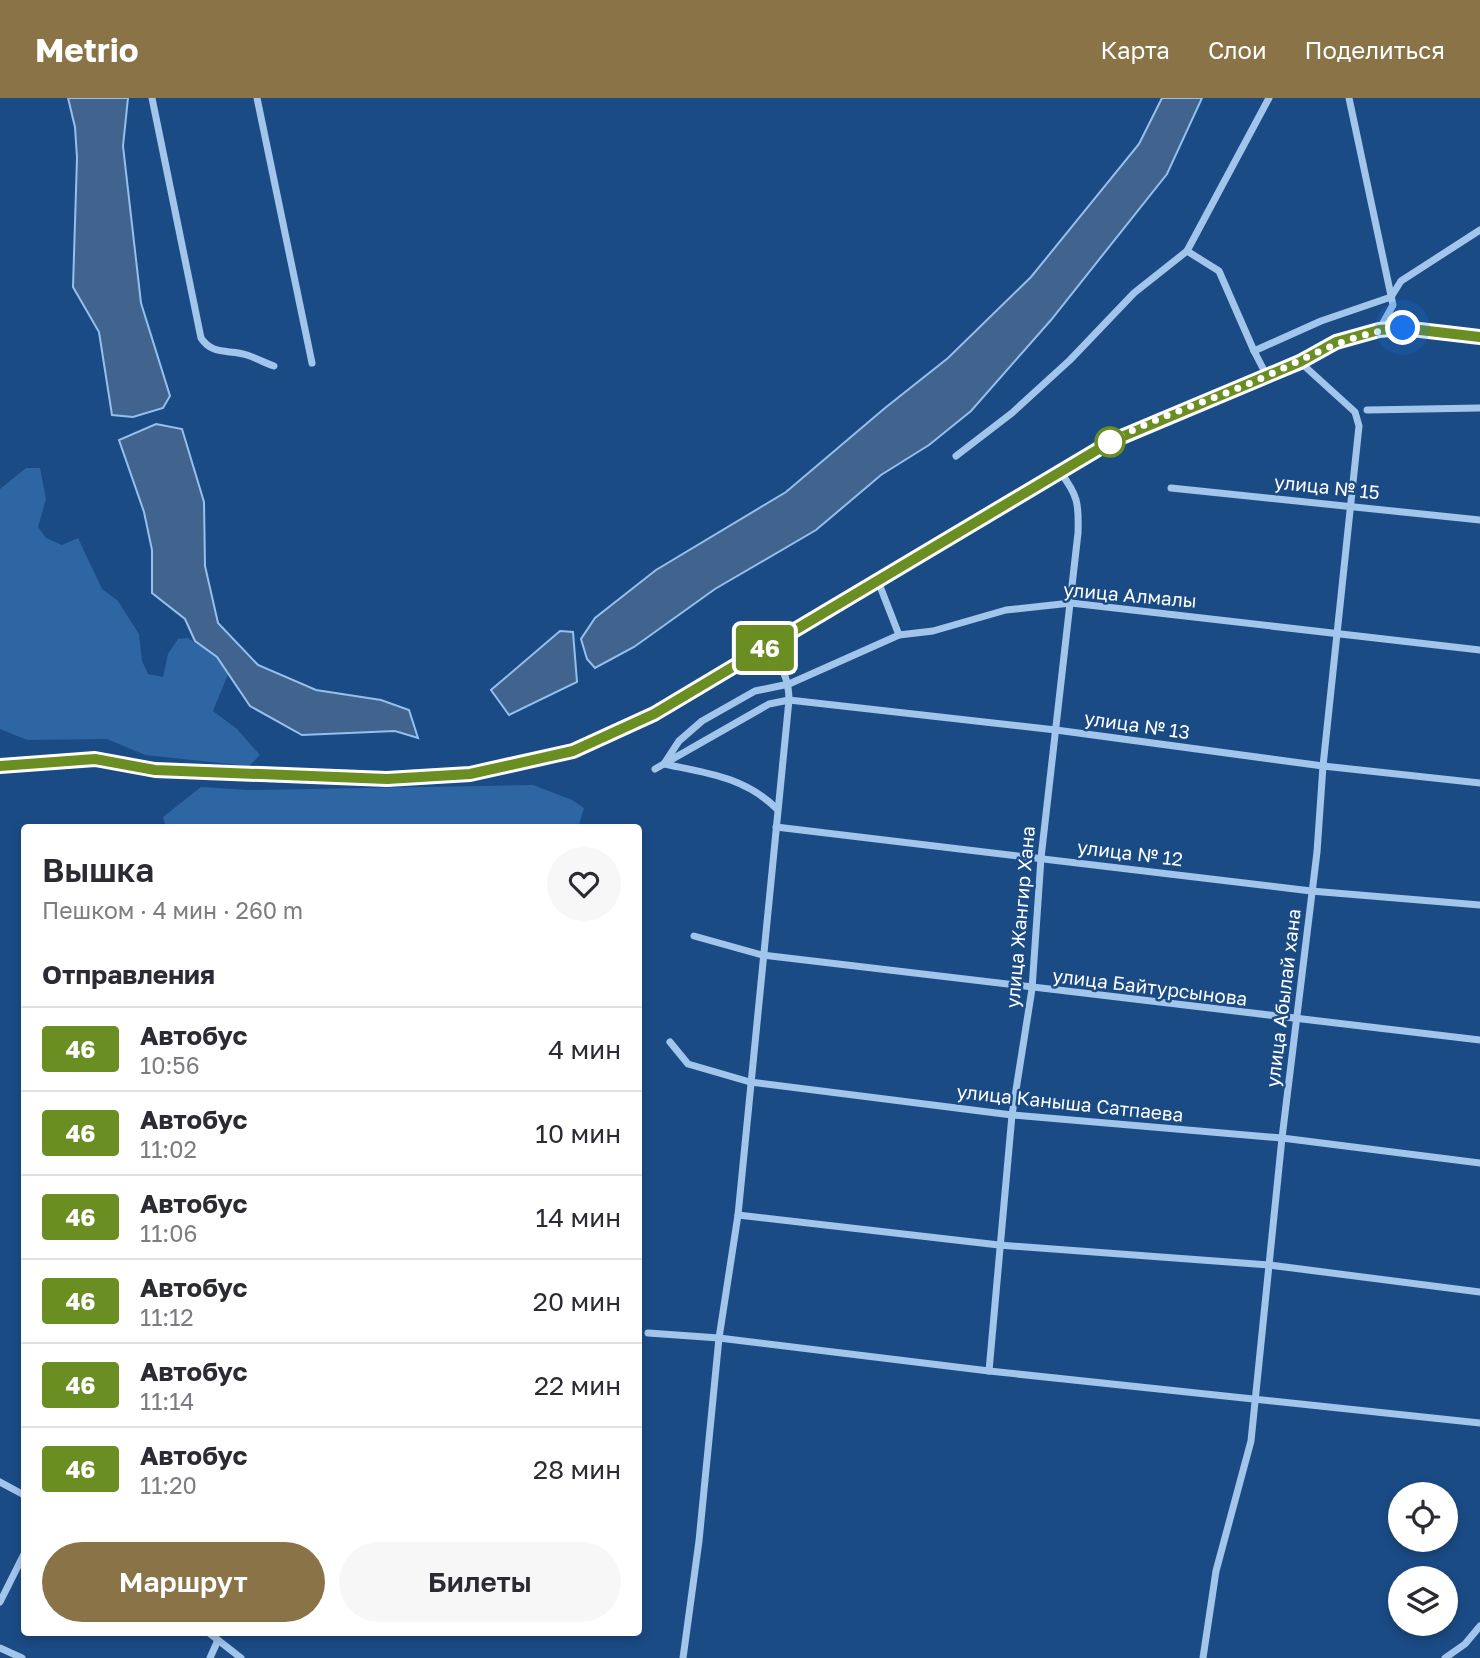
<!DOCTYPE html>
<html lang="ru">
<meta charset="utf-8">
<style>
:root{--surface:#fff;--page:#f7f7f7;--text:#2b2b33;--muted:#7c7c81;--line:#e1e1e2;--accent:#8a7347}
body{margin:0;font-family:"Golos Text",sans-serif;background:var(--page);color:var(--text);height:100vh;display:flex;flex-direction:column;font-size:26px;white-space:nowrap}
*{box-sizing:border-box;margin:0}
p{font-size:23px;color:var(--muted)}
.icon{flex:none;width:38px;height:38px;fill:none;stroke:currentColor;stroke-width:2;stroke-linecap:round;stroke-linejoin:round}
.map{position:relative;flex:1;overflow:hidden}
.sheet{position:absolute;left:21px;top:726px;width:621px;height:812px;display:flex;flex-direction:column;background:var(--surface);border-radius:7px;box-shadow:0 4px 10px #0003}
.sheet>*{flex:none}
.badge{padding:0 14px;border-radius:5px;font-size:24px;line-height:46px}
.tools{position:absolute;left:1388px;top:1384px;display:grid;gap:14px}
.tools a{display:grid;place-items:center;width:70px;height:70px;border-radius:50%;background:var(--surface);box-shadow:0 4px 10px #0003;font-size:35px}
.you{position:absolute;width:35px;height:35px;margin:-18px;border:5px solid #fff;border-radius:50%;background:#1a73e8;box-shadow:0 0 0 10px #1a73e833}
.map>.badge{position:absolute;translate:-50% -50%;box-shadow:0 0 0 4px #fff}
h2{padding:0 21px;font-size:26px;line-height:63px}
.round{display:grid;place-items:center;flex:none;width:74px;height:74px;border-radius:37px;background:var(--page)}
.head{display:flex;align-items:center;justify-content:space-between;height:119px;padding:0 21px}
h1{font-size:33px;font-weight:600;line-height:52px}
.cta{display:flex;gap:14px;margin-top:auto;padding:14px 21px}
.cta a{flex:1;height:80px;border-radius:42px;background:var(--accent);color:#fff;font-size:28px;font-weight:600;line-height:80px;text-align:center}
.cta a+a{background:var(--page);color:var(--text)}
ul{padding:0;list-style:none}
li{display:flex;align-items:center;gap:21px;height:84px;padding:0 21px;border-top:2px solid var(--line)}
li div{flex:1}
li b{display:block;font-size:26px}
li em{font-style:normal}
li .badge{min-width:77px;font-weight:700;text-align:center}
header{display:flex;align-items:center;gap:42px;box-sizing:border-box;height:98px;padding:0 35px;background:var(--accent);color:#fff}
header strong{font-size:33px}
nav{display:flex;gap:38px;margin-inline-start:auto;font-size:24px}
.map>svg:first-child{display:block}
.green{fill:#2e65a3}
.water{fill:#41648f;stroke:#95c0ed;stroke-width:2}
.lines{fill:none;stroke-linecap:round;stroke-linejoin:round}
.minor{stroke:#a2c5eb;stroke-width:7}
.tertiary{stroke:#a2c5eb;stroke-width:10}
.line-casing{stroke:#fff;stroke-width:16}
.line{stroke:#6b8e23;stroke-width:10}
.walk{stroke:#fff;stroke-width:7;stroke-dasharray:0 12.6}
.stop-dot{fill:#fff;stroke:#6b8e23;stroke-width:3.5}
.labels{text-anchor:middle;stroke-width:5;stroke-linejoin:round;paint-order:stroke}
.street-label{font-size:19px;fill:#fff;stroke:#1b4b85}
</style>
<header>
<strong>Metrio</strong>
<nav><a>Карта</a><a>Слои</a><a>Поделиться</a></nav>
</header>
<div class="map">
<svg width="1480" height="1560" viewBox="0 0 1480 1560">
<rect width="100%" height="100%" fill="#1b4b85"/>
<g class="green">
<path d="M26,370H40L46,401L38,429L46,440L62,447L78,440L102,491L118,503L139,536L142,563L148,576L163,579L168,556L178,541L188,540L217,559L228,576L213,613L237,631L260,657L249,668L145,657L107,641L27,642L0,631V391Z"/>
<path d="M533,687L572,702L584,710L578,730H166L163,719L201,689L248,692Z"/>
</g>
<g class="water">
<path d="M68,0H128L123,48L141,205L170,298L163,310L133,319L112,317L99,234L73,189L77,60L75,29Z"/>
<path d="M1162,0H1202L1167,76L1051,222L971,313L929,347L881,377L816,432L715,491L634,549L595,570L587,561L581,541L595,520L656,472L786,394L885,310L948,260L1031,179L1139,46Z"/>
<path d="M156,326L182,331L204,404L205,468L218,525L258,567L316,592L381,602L409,612L418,640L395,633L302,637L250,608L217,559L195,543L185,521L152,495V452L144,414L119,342Z"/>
<path d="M560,533L573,534L577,584L509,617L491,592Z"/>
</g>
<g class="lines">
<g class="minor">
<path d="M152,0L201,240C213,258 229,251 247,257C256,260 265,265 274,268"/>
<path d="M257,0L312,265"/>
<path d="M1269,0L1187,153L1219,173L1254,253L1321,223L1391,199L1401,183L1480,132"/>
<path d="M1349,0L1393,207L1379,232"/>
<path d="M1254,253L1267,278"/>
<path d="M1367,312L1480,310"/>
<path d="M956,358L1012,315L1070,262L1134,195L1187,153"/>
<path d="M1171,390L1480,422"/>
<path d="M878,483L899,537"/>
<path d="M655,671L769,606L789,602L1056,632L1323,668L1480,685"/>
<path d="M777,711C745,679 707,675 664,666L679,643L702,623L755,593L789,586L899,537L933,533L1006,512L1071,505L1480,552"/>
<path d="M776,729L1311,793L1480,807"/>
<path d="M694,838L762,857L1480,942"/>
<path d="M670,944L688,966L750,984L1012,1017L1282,1040L1480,1065"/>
<path d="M738,1117L999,1147L1269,1167L1480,1194"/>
<path d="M648,1235L719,1240L989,1273L1480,1325"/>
<path d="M989,1273L1012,1017L1032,891L1041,760L1078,435C1079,406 1078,397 1060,374"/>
<path d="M0,1384L24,1397"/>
<path d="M0,1504L24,1456"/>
<path d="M209,1535L241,1560"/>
<path d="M0,1550L22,1560"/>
<path d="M210,1560L218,1542"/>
<path d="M683,1560L699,1443L719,1240L738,1117L789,602C789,580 781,567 768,549L1112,343L1300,264L1336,245L1379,232L1403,230L1480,239"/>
<path d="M1203,1560L1216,1473L1251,1343L1282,1040L1317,754L1323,668L1359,328L1355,314L1300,264"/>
<path d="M1445,1560L1465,1546L1480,1528"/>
</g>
<path class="tertiary" d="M0,668L95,661L155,672L269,678L387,682L470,676L573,653L655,616L768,549"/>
</g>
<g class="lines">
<defs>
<path id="line" d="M0,668L95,661L155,672L387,681L470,676L573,653L654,616L1112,343L1300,264L1336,244L1379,232L1403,230L1480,239"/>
</defs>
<use href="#line" class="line-casing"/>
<use href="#line" class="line"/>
<path class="walk" d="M1110,344C1153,320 1203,305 1248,286C1299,265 1347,234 1403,230"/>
</g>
<circle class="stop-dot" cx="1110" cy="344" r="14"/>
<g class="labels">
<g class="street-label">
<text transform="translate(1327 389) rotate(6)" y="7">улица № 15</text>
<text transform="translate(1130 497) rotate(5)" y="7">улица Алмалы</text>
<text transform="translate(1137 627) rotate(8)" y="7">улица № 13</text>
<text transform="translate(1130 755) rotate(7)" y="7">улица № 12</text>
<text transform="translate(1020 819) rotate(-85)" y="7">улица Жангир Хана</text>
<text transform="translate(1150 889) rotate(7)" y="7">улица Байтурсынова</text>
<text transform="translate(1283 900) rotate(-83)" y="7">улица Абылай хана</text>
<text transform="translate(1070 1005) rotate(6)" y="7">улица Каныша Сатпаева</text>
</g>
</g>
</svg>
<div class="tools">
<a><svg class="icon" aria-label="locate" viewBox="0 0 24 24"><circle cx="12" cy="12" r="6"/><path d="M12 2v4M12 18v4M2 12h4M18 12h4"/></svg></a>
<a><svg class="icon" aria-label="layers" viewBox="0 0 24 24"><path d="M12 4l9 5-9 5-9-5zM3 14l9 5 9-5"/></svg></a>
</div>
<div class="you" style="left:1403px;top:230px"></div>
<b class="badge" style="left:765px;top:550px;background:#6b8e23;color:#fff">46</b>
<section class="sheet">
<div class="head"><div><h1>Вышка</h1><p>Пешком · 4 мин · 260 m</p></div><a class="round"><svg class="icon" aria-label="heart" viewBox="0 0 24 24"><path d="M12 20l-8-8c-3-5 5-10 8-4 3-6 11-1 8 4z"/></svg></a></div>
<h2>Отправления</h2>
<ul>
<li><span class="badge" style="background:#6b8e23;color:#fff">46</span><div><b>Автобус</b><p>10:56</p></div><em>4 мин</em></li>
<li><span class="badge" style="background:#6b8e23;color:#fff">46</span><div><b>Автобус</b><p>11:02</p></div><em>10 мин</em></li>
<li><span class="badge" style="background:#6b8e23;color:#fff">46</span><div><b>Автобус</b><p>11:06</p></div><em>14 мин</em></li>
<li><span class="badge" style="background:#6b8e23;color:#fff">46</span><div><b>Автобус</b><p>11:12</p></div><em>20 мин</em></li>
<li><span class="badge" style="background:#6b8e23;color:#fff">46</span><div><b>Автобус</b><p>11:14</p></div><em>22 мин</em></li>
<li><span class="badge" style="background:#6b8e23;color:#fff">46</span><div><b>Автобус</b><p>11:20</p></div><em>28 мин</em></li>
</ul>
<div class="cta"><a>Маршрут</a><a>Билеты</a></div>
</section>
</div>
